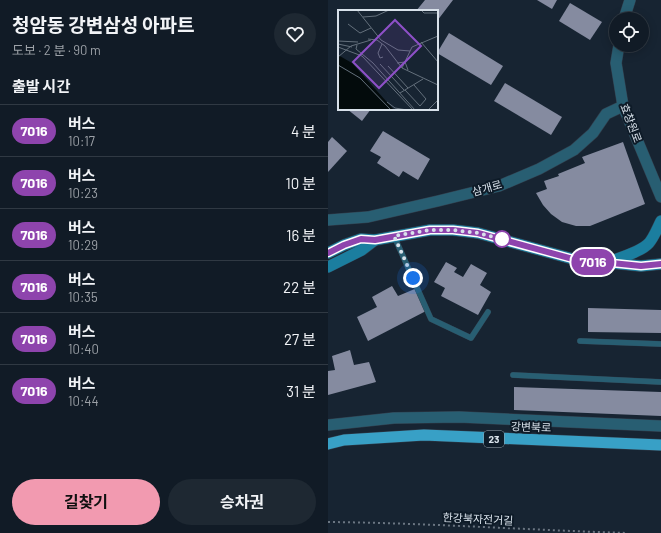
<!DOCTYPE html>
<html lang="ko">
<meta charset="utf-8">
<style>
:root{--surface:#111b26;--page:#1e2832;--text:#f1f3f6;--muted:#9ca1a7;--line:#303943;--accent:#f29ab0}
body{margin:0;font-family:Barlow,"Noto Sans KR",sans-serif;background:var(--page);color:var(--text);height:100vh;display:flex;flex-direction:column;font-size:15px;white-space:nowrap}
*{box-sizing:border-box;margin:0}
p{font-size:13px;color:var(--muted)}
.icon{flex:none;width:22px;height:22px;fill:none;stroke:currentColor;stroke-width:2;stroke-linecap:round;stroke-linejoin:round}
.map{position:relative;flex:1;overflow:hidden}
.side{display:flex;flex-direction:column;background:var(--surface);width:328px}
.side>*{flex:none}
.badge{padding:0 8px;border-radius:13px;font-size:14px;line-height:26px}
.controls{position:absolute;left:281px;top:12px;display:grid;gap:8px}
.controls a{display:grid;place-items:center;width:40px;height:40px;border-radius:50%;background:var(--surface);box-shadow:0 2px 10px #0003,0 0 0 1px var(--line);font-size:20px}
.you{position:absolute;width:20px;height:20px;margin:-10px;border:3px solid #fff;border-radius:50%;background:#1a73e8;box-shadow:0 0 0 6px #1a73e833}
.map>.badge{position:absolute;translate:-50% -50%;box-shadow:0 0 0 2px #fff}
h2{padding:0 12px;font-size:15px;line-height:36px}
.round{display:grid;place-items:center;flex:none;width:42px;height:42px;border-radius:21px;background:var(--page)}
.headline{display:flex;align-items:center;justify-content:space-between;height:68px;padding:0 12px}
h1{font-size:19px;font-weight:700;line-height:30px}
.action{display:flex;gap:8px;margin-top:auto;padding:8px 12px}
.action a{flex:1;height:46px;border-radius:24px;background:var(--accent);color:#111;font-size:16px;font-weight:700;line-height:46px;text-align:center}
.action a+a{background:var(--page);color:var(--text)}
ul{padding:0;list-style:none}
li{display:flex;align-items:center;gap:12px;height:52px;padding:0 12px;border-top:1px solid var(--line)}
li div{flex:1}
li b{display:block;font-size:15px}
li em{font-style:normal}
li .badge{min-width:44px;font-weight:700;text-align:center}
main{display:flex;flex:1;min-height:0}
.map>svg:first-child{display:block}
.building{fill:#858ba0}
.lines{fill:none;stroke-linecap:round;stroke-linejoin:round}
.service-casing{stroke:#323e4c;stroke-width:6}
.minor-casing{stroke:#323e4c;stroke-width:12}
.tertiary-casing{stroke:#323e4c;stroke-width:12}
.secondary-casing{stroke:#323e4c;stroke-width:12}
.trunk-casing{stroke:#323e4c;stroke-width:12}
.path{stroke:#6b7682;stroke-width:2;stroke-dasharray:2 3;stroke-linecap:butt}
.service{stroke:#285e72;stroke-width:5.5}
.minor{stroke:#285e72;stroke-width:11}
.tertiary{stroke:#285e72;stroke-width:11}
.secondary{stroke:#1b7e9f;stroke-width:11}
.trunk{stroke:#38a0c6;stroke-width:11}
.line-casing{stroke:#fff;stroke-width:9}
.line{stroke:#8e44ad;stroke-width:6}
.walk{stroke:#d8e1ea;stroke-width:4;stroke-dasharray:0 7.2}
.stop-dot{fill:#fff;stroke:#8e44ad;stroke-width:2}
.labels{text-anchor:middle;stroke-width:4;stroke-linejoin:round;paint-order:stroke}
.shield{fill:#0e1b28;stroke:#9ba6b0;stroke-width:1}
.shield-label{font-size:10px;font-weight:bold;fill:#d8e1ea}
.street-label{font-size:11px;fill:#d8e1ea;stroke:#0e1b28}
.inset-road{fill:none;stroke:#64707c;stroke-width:1}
.view{fill:#8e50c8;fill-opacity:0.15;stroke:#8e50c8;stroke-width:2}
.inset-edge{fill:none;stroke:#d8e1ea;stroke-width:2}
</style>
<main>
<section class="side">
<div class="headline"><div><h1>청암동 강변삼성 아파트</h1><p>도보 · 2 분 · 90 m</p></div><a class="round"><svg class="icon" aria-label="heart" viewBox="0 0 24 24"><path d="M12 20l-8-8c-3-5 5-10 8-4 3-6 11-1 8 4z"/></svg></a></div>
<h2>출발 시간</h2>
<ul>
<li><span class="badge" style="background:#8e44ad;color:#fff">7016</span><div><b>버스</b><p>10:17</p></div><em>4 분</em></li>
<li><span class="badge" style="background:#8e44ad;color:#fff">7016</span><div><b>버스</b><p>10:23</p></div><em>10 분</em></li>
<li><span class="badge" style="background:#8e44ad;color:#fff">7016</span><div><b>버스</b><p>10:29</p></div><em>16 분</em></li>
<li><span class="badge" style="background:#8e44ad;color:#fff">7016</span><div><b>버스</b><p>10:35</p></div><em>22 분</em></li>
<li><span class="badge" style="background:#8e44ad;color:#fff">7016</span><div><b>버스</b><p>10:40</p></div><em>27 분</em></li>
<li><span class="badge" style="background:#8e44ad;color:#fff">7016</span><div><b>버스</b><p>10:44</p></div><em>31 분</em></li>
</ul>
<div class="action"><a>길찾기</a><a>승차권</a></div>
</section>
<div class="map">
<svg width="333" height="533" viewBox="0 0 333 533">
<rect width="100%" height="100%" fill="#172432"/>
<g class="building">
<path d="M97,0H125L109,21V11H88Z"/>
<path d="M209,0H229L224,9Z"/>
<path d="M242,3L274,22L262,40L231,21Z"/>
<path d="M121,33L175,66L163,85L109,53Z"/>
<path d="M177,83L234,117L223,135L166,101Z"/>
<path d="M19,109H43L34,121Z"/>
<path d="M55,131L102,159L90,180L75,171L71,177L49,163L53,157L42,151Z"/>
<path d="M4,137L19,151L0,172V142Z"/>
<path d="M295,142L317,204L262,226H248L234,222L223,214L215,205L208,193L219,189L216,181L231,176L230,174L257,163L254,157Z"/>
<path d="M118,262L129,268L126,272L135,277L143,264L159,273L152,285L163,292L150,315L113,296L117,288L106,282Z"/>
<path d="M64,286L70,296L89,288L98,311L40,341L29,317L49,307L44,297Z"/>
<path d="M260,308L333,310V333L260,332Z"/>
<path d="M22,350L26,365L41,362L48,382L0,395V371L7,370L4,356Z"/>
<path d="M186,387L333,392V416L186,410Z"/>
</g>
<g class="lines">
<defs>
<g id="service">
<path d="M66,236L103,319L143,338L160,312"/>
<path d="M252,341L333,344"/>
<path d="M185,375L333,382"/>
</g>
<g id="minor">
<path d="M0,220L40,217L110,201L171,186L211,169L246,150L265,133L278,114L295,106"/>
<path d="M0,425L66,418L131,417L333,426"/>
</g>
<g id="tertiary">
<path d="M296,19L302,0"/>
<path d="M291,45L288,63L295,106L333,197"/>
</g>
<g id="secondary">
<path d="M0,253L16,245L33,239L47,240L102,230H125L150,233L245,259L313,266L333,264"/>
<path d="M280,262C291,258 313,252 321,243C326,237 329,229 333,221"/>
<path d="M0,267L34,250L47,240"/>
</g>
<path id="trunk" d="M0,444L16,440L96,435L333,445"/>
</defs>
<use href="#service" class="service-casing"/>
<use href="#minor" class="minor-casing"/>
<use href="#tertiary" class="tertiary-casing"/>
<use href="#secondary" class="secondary-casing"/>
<use href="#trunk" class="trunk-casing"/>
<path class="path" d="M0,522C100,523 200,530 299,533"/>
<use href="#service" class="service"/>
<use href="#minor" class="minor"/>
<use href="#tertiary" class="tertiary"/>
<use href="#secondary" class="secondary"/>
<use href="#trunk" class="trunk"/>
</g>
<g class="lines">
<defs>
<path id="line" d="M0,253L16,245L33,239L47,240L102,230H125L150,233L245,259L313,266L333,264"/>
</defs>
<use href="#line" class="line-casing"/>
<use href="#line" class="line"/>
<path class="walk" d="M85,278L66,236L102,230H125L150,233L174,239"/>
</g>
<circle class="stop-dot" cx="174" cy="239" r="8"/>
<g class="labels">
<rect class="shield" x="156" y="431" width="20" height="16" rx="3"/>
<g class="shield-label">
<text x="166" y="443">23</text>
</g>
<g class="street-label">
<text transform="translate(303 123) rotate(69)" y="4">효창원로</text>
<text transform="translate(159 188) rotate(-16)" y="4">삼개로</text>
<text transform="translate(203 427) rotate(2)" y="4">강변북로</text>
<text transform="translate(150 519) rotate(3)" y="4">한강북자전거길</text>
</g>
</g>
<g transform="translate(10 10)">
<rect width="100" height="100" fill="#172432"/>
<path d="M0,45L14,53L56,100H0Z" fill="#030b0c"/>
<path class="inset-road" d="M19,0L43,30L60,40L72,41M83,0L86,3H100M25,7L38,6L51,0M10,14L22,23L33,18M30,29L39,30L47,36L64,58L100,75M0,31L20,32M83,32L100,52M0,34L14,37M44,34L40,43L42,48L45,47M19,35L18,39L35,53L77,100M0,37L24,46L75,100M0,47L13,36L33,30M59,53L67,52L70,60M42,54L66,80M0,55L22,68L53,100M50,56L70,78M64,58L74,37L100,26M67,80L82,96L88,89L76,75M62,83L85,69M49,92L57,98L69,100M90,100L100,90"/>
<path class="view" d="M57,10L83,36L41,78L15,52Z"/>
<rect width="100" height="100" class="inset-edge"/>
</g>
</svg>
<div class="controls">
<a><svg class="icon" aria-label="locate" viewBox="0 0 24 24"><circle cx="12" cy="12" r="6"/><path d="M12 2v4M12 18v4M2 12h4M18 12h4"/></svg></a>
</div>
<div class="you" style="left:85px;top:278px"></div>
<b class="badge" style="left:265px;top:262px;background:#8e44ad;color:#fff">7016</b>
</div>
</main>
